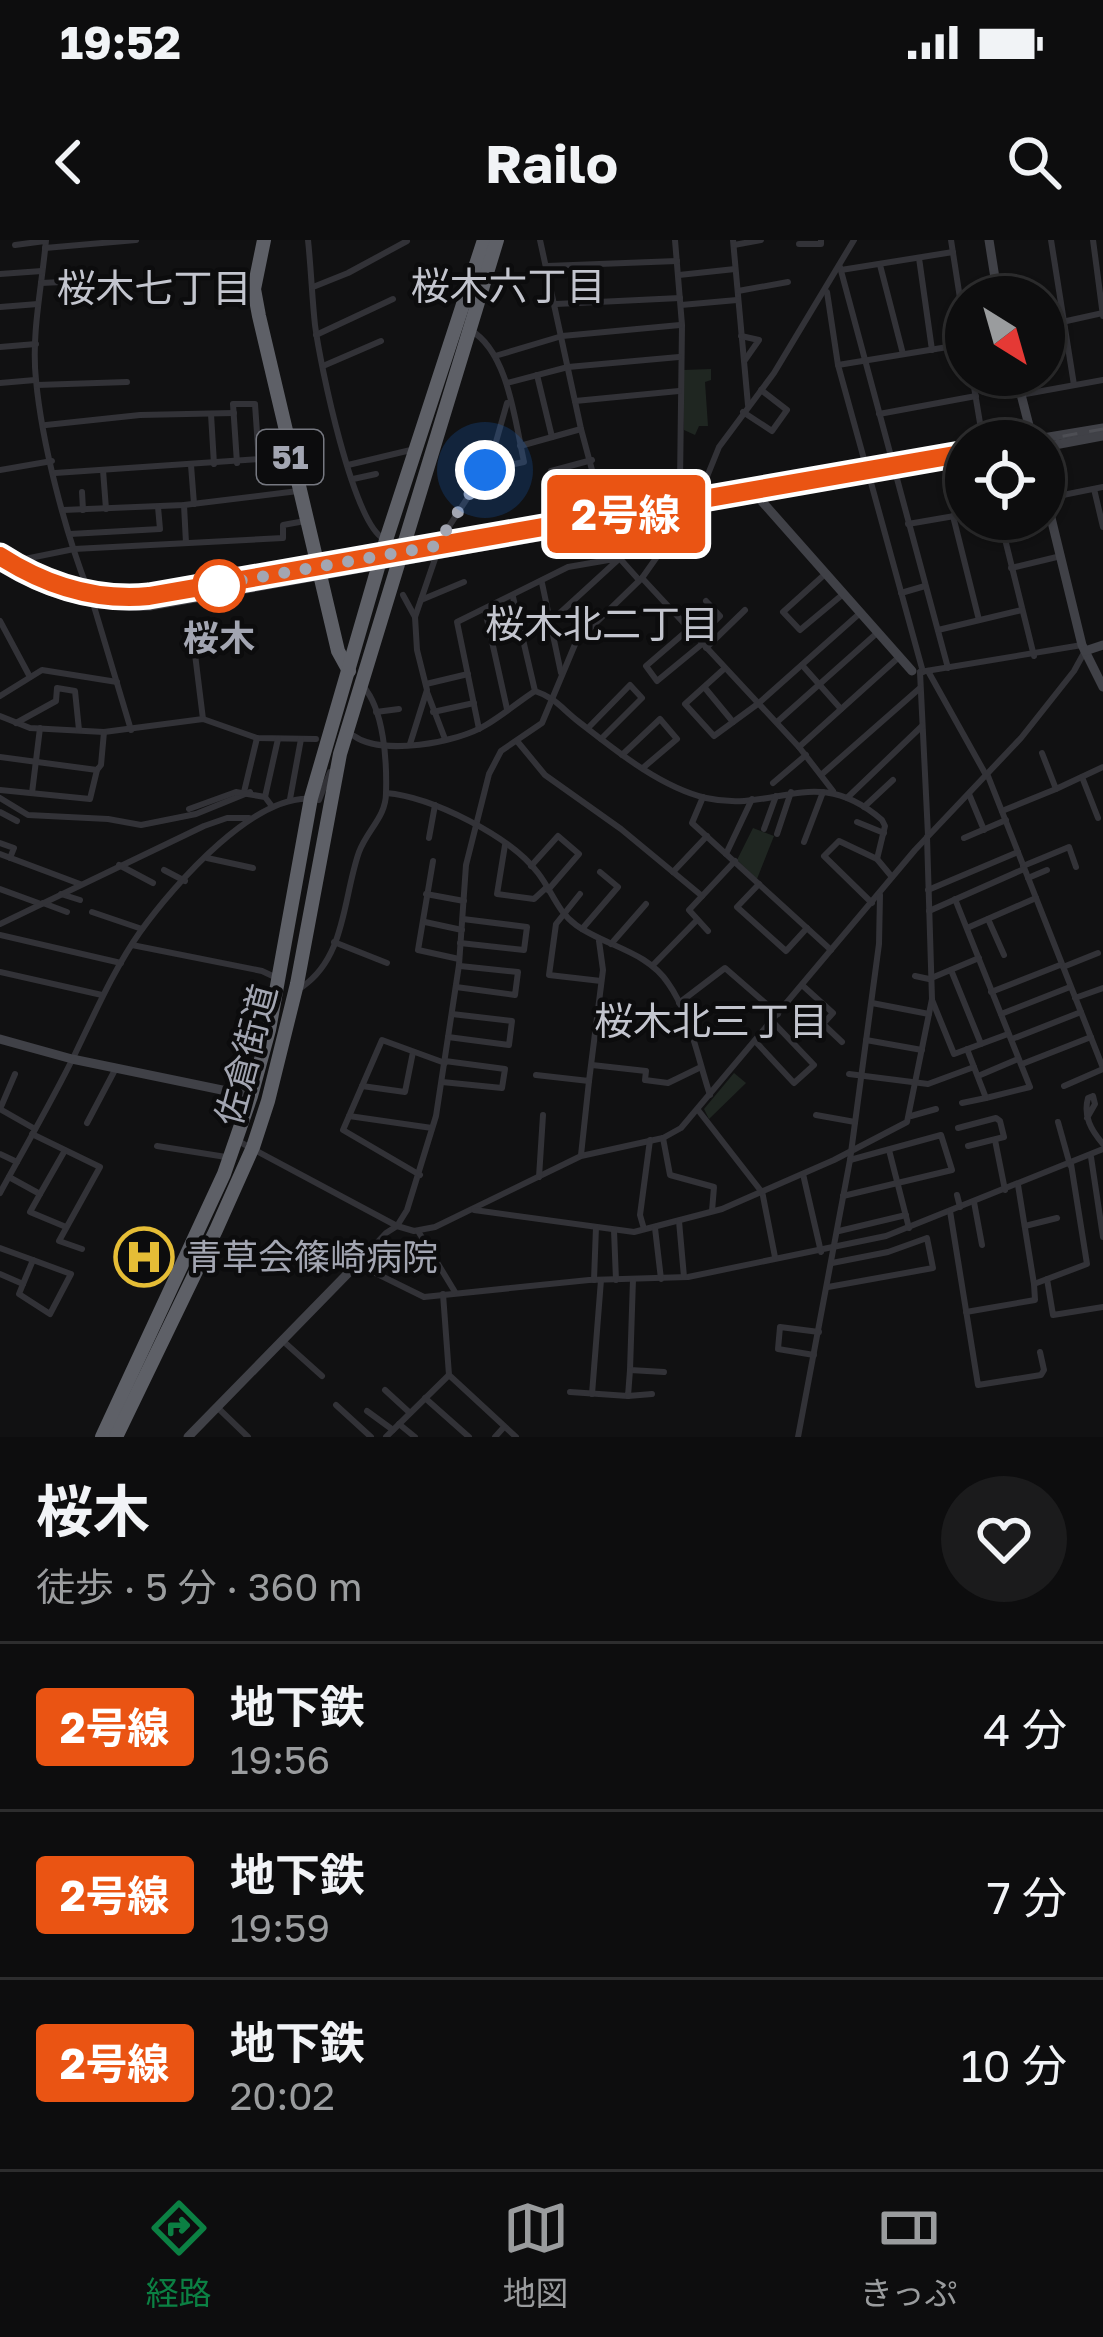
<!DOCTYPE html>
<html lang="ja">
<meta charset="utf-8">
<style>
:root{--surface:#0d0d0e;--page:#1b1b1c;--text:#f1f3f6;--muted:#9a9c9e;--line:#2d2d2e;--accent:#0b8043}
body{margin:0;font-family:"Golos Text","Noto Sans JP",sans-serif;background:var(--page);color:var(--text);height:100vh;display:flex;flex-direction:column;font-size:45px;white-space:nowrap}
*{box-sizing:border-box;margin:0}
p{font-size:39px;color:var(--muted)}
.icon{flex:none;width:66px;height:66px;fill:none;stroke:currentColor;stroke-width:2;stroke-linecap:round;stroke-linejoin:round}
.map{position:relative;height:1197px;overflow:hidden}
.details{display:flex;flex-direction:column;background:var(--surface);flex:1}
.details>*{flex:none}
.badge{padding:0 24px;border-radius:9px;font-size:42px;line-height:78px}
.needle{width:78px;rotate:143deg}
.controls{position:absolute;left:945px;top:36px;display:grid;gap:24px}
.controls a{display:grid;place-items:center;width:120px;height:120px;border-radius:50%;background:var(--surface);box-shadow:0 3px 9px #0004,0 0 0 3px var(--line);font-size:60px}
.you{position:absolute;width:60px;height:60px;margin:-30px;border:9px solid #fff;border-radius:50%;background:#1a73e8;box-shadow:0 0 0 18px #1a73e833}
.map>.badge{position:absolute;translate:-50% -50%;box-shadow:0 0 0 6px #fff}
.round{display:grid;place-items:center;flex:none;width:126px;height:126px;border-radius:63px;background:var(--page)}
.headline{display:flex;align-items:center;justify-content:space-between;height:204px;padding:0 36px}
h1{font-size:57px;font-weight:700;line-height:90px}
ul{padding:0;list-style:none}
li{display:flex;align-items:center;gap:36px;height:168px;padding:0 36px;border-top:3px solid var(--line)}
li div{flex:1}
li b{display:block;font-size:45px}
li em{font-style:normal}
li .badge{min-width:132px;font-weight:700;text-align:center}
.status{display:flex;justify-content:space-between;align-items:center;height:84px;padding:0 60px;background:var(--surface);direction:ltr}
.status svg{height:33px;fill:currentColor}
header{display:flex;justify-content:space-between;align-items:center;height:156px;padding:0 36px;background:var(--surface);font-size:54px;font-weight:700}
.menu{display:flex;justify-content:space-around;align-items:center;height:168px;border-top:3px solid var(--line);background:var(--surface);font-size:33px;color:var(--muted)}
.menu a{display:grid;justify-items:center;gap:6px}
.menu .selected{color:var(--accent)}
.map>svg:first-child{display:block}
.green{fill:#1f2621}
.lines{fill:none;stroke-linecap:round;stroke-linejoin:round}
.street{stroke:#323237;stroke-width:6}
.secondary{stroke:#404147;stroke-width:9}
.highway{stroke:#5e6067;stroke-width:14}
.rail{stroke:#4d4e54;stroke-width:3;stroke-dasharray:15 12;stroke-linecap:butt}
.line-casing{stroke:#fff;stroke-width:27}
.line{stroke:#ea5413;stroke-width:18}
.walk{stroke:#a3a6b2;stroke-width:12;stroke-dasharray:0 21.6}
.stop-dot{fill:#fff;stroke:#ea5413;stroke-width:6}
.labels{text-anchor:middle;stroke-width:9;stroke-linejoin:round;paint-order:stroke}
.shield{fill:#0c0c0d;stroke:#767880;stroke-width:3}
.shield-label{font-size:33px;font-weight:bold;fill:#a3a6b2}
.stop-label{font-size:36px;font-weight:bold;fill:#a3a6b2;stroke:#0c0c0d}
.street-label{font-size:36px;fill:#a3a6b2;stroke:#0c0c0d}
.poi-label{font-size:36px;fill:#a3a6b2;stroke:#0c0c0d;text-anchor:start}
.neighbourhood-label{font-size:39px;fill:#c3c5ce;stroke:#0c0c0d}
</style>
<div class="status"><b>19:52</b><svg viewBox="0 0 49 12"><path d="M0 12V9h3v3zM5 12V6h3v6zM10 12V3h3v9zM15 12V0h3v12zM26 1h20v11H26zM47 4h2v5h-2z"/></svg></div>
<header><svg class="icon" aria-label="back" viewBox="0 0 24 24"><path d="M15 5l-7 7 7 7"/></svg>Railo<svg class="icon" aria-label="search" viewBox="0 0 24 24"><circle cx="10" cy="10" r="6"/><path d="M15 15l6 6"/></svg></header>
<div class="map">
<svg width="1103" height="1197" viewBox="0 0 1103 1197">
<rect width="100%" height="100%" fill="#111112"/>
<g class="green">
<path d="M711,129V140L705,142L708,186H699L695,195L684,190L683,130Z"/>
<path d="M753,588L774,596L757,639L737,620Z"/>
<path d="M734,833L746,843L709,879L704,869Z"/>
</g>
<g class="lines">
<g class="street">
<path d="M46,0C42,46 31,94 36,140C42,204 65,291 88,350"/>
<path d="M308,0C311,28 312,57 315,85C320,124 353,283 384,299"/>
<path d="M540,0L581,189L614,312L639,340"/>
<path d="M675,0L682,85L680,242L685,248L704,244"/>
<path d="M733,0L748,165"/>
<path d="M951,0L966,97"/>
<path d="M1051,0L1074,145"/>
<path d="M1093,0L1103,76"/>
<path d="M799,4H821V0"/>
<path d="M15,5L45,1"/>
<path d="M734,5L761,0"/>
<path d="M45,8L136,0"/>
<path d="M919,18L932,110"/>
<path d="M880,25L903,114"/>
<path d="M547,26L677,21"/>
<path d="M840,27L948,428"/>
<path d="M841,30L953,12"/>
<path d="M0,34L42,31"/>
<path d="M679,35L735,29"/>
<path d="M41,43L127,39"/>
<path d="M313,47L348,33L407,1"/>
<path d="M738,51L788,42"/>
<path d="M827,52L838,125L867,230"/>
<path d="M556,64L680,58"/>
<path d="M681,65L737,60"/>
<path d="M0,67L38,64"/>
<path d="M1044,86L1103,73"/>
<path d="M470,90C508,111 515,181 524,222L486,230"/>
<path d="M316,95L393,59"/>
<path d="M741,96L759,100L745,120"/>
<path d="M0,107L36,104"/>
<path d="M495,116L562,96L680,85"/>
<path d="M838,125L966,104"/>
<path d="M323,126L381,101"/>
<path d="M537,135L552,197"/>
<path d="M972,135L983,201"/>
<path d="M0,143L35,140"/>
<path d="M507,143L568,127L679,117"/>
<path d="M37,145L127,142"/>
<path d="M1020,155L1103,140"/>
<path d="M575,161L679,151"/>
<path d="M743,172L772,191L787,170L761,150"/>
<path d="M211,174L214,224"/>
<path d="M879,174L976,156"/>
<path d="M46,185L140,175L234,173"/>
<path d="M520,206L581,189"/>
<path d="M592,220L551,231L554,248L597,240"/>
<path d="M237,223L233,164H255L259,222"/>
<path d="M191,225L194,264"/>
<path d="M348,225L415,209"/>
<path d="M0,230L52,221"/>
<path d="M103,230L106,269"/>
<path d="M55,233L290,217"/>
<path d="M353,239L376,234"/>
<path d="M870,239L923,432"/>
<path d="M1094,249L1103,287"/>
<path d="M82,252L83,270"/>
<path d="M1048,258L1103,247"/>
<path d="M698,259L719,207L774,133L854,0"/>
<path d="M184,265L186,303"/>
<path d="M63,270L184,265L298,251"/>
<path d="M690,270L642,338L576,402L542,483L501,511L489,534L466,625L459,725L436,876L407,970L397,986L386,993L357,1024L424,1057L589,1040L688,1037L886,996L1103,909"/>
<path d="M953,276L979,380"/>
<path d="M1000,279L1034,416"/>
<path d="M908,284L966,274"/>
<path d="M70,294L160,289L158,267"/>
<path d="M437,305L490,223L507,163"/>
<path d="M15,321L74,309L283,298V285L305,281"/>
<path d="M1011,328L1061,316"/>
<path d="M824,335L783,372L800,390L842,355"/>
<path d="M642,338L799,507L833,551"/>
<path d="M542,343L561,433"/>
<path d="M901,353L925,346"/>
<path d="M403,355L415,377"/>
<path d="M513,357L535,451"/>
<path d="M421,360L464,342"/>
<path d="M93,363L131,490"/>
<path d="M485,370L507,469"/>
<path d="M0,381L30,437"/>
<path d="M689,389L646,426L657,441L702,404"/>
<path d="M938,390L1022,370"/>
<path d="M697,398L720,376L706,361"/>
<path d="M194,406L203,479"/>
<path d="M706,408L745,370"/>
<path d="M802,425L841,469"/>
<path d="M725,428L685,464L714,496L759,463L859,374"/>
<path d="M928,431L986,535"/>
<path d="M920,432L1082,405"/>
<path d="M920,432L928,595"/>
<path d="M426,444L468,434"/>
<path d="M705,448L733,482"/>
<path d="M427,452L445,499"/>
<path d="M0,456L42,430L117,442"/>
<path d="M376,472L399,469"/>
<path d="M433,472L474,463"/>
<path d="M0,476L30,488L104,492L203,479L257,498L316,499"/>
<path d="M777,482L877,393"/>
<path d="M16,483L56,461L57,448L75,451L79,490"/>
<path d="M589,487L630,445L642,458L601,499"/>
<path d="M479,489L457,382L568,327L620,318L550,382"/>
<path d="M354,496C382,516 457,503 486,485C503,475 518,462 535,451C556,458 562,469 579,482C615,510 660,547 706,558C777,574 814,522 882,580L885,586L877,619"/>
<path d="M517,501L545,535L621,589L702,656"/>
<path d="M410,504L427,450L417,410L415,377L436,316"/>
<path d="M799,507L899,417"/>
<path d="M1042,513L1056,549L1103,527"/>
<path d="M622,515L660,479L677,499L644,527"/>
<path d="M0,517L97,530L101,525L104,492"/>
<path d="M821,535L920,448"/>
<path d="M988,536L1103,828"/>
<path d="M1082,537L1098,578"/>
<path d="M773,543L806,515"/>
<path d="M0,550L90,559L97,530"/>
<path d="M244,552L257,498"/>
<path d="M32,553L40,488"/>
<path d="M386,553C432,557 510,596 538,633C552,651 557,671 576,685C605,706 647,711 668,743C690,774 698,819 710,855"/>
<path d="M969,554L984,590"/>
<path d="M265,557L278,499"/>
<path d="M703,557L692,583L831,710"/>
<path d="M0,558L28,575L108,579L141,585L196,574L250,552"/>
<path d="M847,558L922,486"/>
<path d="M290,559L301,499"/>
<path d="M864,567L893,540"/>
<path d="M189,569L236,552L265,557L271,565"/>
<path d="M1002,571L1056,549"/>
<path d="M0,572L17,581"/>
<path d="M857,582L884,593"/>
<path d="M764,589L776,556"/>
<path d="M777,594L791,552"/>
<path d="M429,598L435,565"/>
<path d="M964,598L1006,580"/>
<path d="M804,602L823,552"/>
<path d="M0,603L14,608L10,618"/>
<path d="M505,605L497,654L534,659L547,647"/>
<path d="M0,614L80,644"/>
<path d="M726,614L752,559"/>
<path d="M207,618L253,628"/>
<path d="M433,621L418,710L459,719"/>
<path d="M119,625L153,643"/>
<path d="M531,626L558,596L579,614L548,650"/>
<path d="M1023,626L1069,607L1076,627"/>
<path d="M164,630L185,641"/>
<path d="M673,632L707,596"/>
<path d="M1028,638L1047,630"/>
<path d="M759,644L737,667L786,711L807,688"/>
<path d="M0,649L41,664"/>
<path d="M928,650L1018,612"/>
<path d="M61,654L80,660"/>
<path d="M426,654L464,661"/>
<path d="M580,654L556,684L549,735L601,741"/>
<path d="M955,659L1030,847L986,858L967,809"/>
<path d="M43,663L67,672"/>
<path d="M872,663L824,616L839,601L877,619L892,637"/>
<path d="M929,671L1024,629"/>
<path d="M92,672L142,689"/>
<path d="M988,679L1004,715"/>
<path d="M425,682L462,690"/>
<path d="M0,684L204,586L227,578H249"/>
<path d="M967,688L1036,658"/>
<path d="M582,689L618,647L600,632"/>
<path d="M708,691L689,670L735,621"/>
<path d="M0,695L121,723"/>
<path d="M334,702L387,723"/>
<path d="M460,703L524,710L527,687L463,679"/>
<path d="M611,704L646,664"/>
<path d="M132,705L262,731L279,739"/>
<path d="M653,725L696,681"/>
<path d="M1063,727L1098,713"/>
<path d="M951,730L981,804"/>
<path d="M0,732L102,755"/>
<path d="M915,736L929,739L979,718"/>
<path d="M297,744L302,747C346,717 343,657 359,612C367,590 386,577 386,553C387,521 384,470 363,446"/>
<path d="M802,745L833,773L823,784L842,802"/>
<path d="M456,747L515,755L518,732L460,726"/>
<path d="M991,752L1060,725"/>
<path d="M1075,758L1103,748"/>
<path d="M932,760L954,814L1008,794"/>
<path d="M679,763L725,728L778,774"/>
<path d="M872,763L929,774"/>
<path d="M1001,774L1070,747"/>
<path d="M448,797L509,805L512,781L452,774"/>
<path d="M1012,799L1081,772"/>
<path d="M866,800L922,810"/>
<path d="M755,801L794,843L814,825L772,781"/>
<path d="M1022,824L1091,797"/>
<path d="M592,825L646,831L645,840L668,843L701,827"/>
<path d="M15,834L0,869L35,889"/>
<path d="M849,834L928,844L974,827"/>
<path d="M536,835L589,841L603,730L599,701"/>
<path d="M978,836L1018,819"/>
<path d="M442,842L502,848L505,829L445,821"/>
<path d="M362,846L405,852L413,812"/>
<path d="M1064,846L1103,829"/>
<path d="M962,863L986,858"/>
<path d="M698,870L761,951"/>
<path d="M816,875L855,882"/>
<path d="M349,876L432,888"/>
<path d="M911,876L936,869"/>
<path d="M1087,878L1095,864L1093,856L1088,858C1083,876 1091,890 1103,904"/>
<path d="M1058,882L1070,925"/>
<path d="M87,883L116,828"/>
<path d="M958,888L996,878L1000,881L1004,897L968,906"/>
<path d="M32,894L100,927L59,1001L82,1009"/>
<path d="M663,898L670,935L714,947L712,971"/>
<path d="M995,900L1005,950"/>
<path d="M238,901L397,986L414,991L435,987L581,916L663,898L681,888L915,610L1021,498L1074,431L1085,411"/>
<path d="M157,906L226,917"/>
<path d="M889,910L909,988"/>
<path d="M0,914L17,922"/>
<path d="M581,915L589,841"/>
<path d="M1091,917L1103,997"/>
<path d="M803,934L821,1012"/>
<path d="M420,935L343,890L382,800L445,823"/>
<path d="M9,937L40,954L30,972L66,987"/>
<path d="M539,937L543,875"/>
<path d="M1018,945L1034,1044"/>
<path d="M762,951L775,1017"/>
<path d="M0,953C25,907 52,861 75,814C95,773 114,729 140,692C173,646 259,546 319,560L330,532"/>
<path d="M40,954L64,912"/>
<path d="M957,955L960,967"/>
<path d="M843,956L952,930L941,895L850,920"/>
<path d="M974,962L982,1005"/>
<path d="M474,970L634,992L722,969L834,920L907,882L932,759L927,597"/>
<path d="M950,971L978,1145L1041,1135L1044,1130L1040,1112"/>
<path d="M679,981L684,1037"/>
<path d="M1025,986L1057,978"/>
<path d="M655,988L661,1039"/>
<path d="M644,989L640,975L650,900"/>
<path d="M614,990L616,1040"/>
<path d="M418,991L455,1052"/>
<path d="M839,991L906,975"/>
<path d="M0,1008L33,1020L23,1044"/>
<path d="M0,1034L23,1044L19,1054L50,1074L71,1034L33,1020"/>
<path d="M633,1039L630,1130L664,1132"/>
<path d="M1047,1039L1053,1075L1103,1067"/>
<path d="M594,1040L596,987"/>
<path d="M828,1047L933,1028L927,998L888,1012L832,1023"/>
<path d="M443,1054L449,1135L516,1197"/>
<path d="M966,1072L1035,1060L1034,1044L1087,1024L1071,924"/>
<path d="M283,1101L322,1136"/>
<path d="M814,1115L778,1109L780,1087L819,1092"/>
<path d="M385,1150L410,1173"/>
<path d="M570,1152L628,1156L630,1130"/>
<path d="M592,1154L601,1040"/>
<path d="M628,1156L652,1154"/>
<path d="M425,1158L469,1197"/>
<path d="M336,1165L371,1197"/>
<path d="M218,1168L248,1197"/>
<path d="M367,1171L393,1190"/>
<path d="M399,1184L415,1197"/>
<path d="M386,1197L449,1135"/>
<path d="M495,1197L504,1187"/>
<path d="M798,1197L850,920L879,704L880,655"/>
</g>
<g class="secondary">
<path d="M989,0L998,57"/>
<path d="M1016,135L1033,201"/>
<path d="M1025,201L1103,188"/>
<path d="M1044,207L1103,196"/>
<path d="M1044,249L1082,405L1103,447"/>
<path d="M758,257L912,431"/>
<path d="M0,315C46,345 94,360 149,356L966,212"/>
<path d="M0,327C46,355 96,369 150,366L966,221"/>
<path d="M1085,411L1103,405"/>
<path d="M0,799L72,819L251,856"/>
<path d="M188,1197L357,1024"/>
</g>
<g class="highway">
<path d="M264,0L254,49L259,76L338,411L349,431"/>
<path d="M102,1197L224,934L251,856L269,790L311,558L386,300L484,0"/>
<path d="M116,1197L216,990L253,907L268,861L297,744L340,514L497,0"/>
</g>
<g class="rail">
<path d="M1036,201L1103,189"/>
<path d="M0,316C45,346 95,360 149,357L966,213"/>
</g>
</g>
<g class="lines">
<defs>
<path id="line" d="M0,316C45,345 95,361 149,356L966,213"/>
</defs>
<use href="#line" class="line-casing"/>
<use href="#line" class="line"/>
<path class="walk" d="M219,346H209L436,306L485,230"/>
</g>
<defs>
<symbol id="hospital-ring" viewBox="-11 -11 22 22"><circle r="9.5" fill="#0c0c0d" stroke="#e5bd36" stroke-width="1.5"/><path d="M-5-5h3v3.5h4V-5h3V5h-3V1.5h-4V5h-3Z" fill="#e5bd36"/></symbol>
</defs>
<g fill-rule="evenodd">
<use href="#hospital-ring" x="111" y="984" width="66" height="66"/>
</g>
<circle class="stop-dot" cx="219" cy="346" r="24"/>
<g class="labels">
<rect class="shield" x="257" y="190" width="66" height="54" rx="9"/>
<g class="shield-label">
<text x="290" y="229">51</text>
</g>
<g class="stop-label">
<text x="219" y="411">桜木</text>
</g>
<g class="street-label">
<text transform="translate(246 815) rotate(-75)" y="13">佐倉街道</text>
</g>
<g class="poi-label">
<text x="186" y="1030">青草会篠崎病院</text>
</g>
<g class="neighbourhood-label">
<text x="508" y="60">桜木六丁目</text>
<text x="154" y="62">桜木七丁目</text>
<text x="602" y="398">桜木北二丁目</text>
<text x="711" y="795">桜木北三丁目</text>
</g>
</g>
</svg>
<div class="controls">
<a><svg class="needle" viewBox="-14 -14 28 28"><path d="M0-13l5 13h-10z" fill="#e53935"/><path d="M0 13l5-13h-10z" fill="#9a9c9e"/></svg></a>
<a><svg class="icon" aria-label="locate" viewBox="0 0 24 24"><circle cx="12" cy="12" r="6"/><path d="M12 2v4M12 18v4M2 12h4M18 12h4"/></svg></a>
</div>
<div class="you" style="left:485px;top:230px"></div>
<b class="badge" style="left:626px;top:274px;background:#ea5413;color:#fff">2号線</b>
</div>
<section class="details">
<div class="headline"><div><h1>桜木</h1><p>徒歩 · 5 分 · 360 m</p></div><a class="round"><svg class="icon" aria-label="heart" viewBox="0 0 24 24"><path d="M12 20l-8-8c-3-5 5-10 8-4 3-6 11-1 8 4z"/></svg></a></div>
<ul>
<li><span class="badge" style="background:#ea5413;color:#fff">2号線</span><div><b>地下鉄</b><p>19:56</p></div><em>4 分</em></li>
<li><span class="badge" style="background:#ea5413;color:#fff">2号線</span><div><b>地下鉄</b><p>19:59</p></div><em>7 分</em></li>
<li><span class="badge" style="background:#ea5413;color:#fff">2号線</span><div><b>地下鉄</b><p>20:02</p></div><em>10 分</em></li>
</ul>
</section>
<nav class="menu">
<a class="selected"><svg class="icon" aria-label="directions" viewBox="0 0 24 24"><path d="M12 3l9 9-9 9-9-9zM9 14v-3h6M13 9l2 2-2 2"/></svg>経路</a>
<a><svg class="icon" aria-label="map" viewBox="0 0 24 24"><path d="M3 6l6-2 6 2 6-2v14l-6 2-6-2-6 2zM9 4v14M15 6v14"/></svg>地図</a>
<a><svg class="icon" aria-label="tickets" viewBox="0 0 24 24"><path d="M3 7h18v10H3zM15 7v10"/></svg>きっぷ</a>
</nav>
